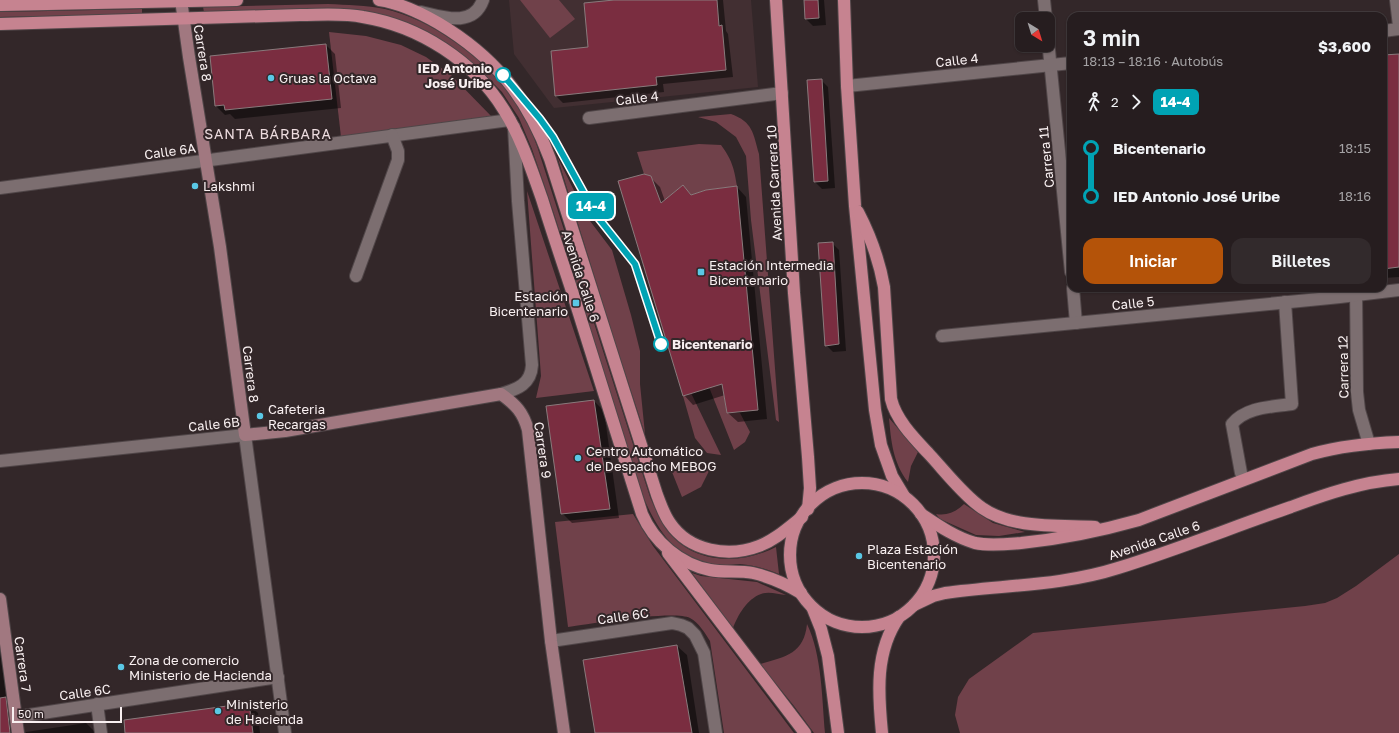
<!DOCTYPE html>
<html lang="es">
<meta charset="utf-8">
<style>
:root{--surface:#261d1f;--page:#322a2c;--text:#f1f3f6;--muted:#a4a2a4;--line:#423b3d;--accent:#b45309}
body{margin:0;font-family:"Golos Text",sans-serif;background:var(--page);color:var(--text);height:100vh;display:flex;flex-direction:column;font-size:15px;white-space:nowrap}
*{box-sizing:border-box;margin:0}
p{font-size:13px;color:var(--muted)}
.icon{flex:none;width:22px;height:22px;fill:none;stroke:currentColor;stroke-width:2;stroke-linecap:round;stroke-linejoin:round}
.map{position:relative;flex:1;overflow:hidden}
.sheet{position:absolute;left:1067px;top:12px;width:320px;height:280px;display:flex;flex-direction:column;background:var(--surface);border-radius:12px;box-shadow:0 1px 3px #0004,0 0 0 1px var(--line)}
.sheet>*{flex:none}
.badge{padding:0 8px;border-radius:6px;font-size:14px;line-height:26px}
.needle{width:26px;rotate:142deg}
.fabs{position:absolute;left:1015px;top:12px;display:grid;gap:8px}
.fabs a{display:grid;place-items:center;width:40px;height:40px;border-radius:8px;background:var(--surface);box-shadow:0 1px 3px #0004,0 0 0 1px var(--line);font-size:20px}
.scale{position:absolute;left:12px;bottom:10px;width:110px;box-sizing:border-box;padding-left:4px;border:2px solid #f9f0f1;border-top:0;font-size:11px;line-height:14px;white-space:nowrap;color:#f9f0f1;-webkit-text-stroke:3px #332729;paint-order:stroke}
.map>.badge{position:absolute;translate:-50% -50%;box-shadow:0 0 0 2px #fff}
.legs{display:flex;align-items:center;gap:6px;height:44px;padding:0 16px;font-size:13px}
.legs p{margin-inline-start:auto}
.overview{display:flex;align-items:center;justify-content:space-between;height:68px;padding:0 16px}
h1{font-size:22px;font-weight:600;line-height:30px}
.cta{display:flex;gap:8px;margin-top:auto;padding:8px 16px}
.cta a{flex:1;height:46px;border-radius:12px;background:var(--accent);color:#fff;font-size:16px;font-weight:600;line-height:46px;text-align:center}
.cta a+a{background:var(--page);color:var(--text)}
ul{padding:0 16px;list-style:none}
li{display:flex;align-items:center;gap:14px;height:48px;font-size:15px}
li i{display:grid;place-items:center;width:6px;height:100%;margin:0 5px;background:currentColor}
li i::after{content:'';width:10px;height:10px;margin:-5px;border:3px solid;border-radius:50%;background:var(--surface)}
li p{margin-inline-start:auto}
li:first-child i{background:linear-gradient(#0000 50%,currentColor 0)}
li:last-child i{background:linear-gradient(currentColor 50%,#0000 0)}
.map>svg:first-child{display:block}
.built{fill:#422f32}
.green{fill:#70414a}
.shadow{fill:#0007}
.building{fill:#7a2d40;stroke:#897a7c}
.lines{fill:none;stroke-linecap:round;stroke-linejoin:round}
.street-casing{stroke:#504648;stroke-width:14}
.secondary-casing{stroke:#504648;stroke-width:14}
.primary-casing{stroke:#504648;stroke-width:14}
.street{stroke:#7c6e70;stroke-width:12}
.secondary{stroke:#a17880;stroke-width:12}
.primary{stroke:#c68390;stroke-width:12}
.line-1-casing{stroke:#fff;stroke-width:9}
.line-1{stroke:#00a3b4;stroke-width:6}
.stop-1-dot{fill:#fff;stroke:#00a3b4;stroke-width:2}
.poi-dot{fill:#5ac8e5;stroke:#332729;stroke-width:1.5}
.labels{text-anchor:middle;stroke-width:4;stroke-linejoin:round;paint-order:stroke}
.street-label{font-size:13px;fill:#f9f0f1;stroke:#332729}
.stop-label{font-size:13px;font-weight:bold;fill:#f9f0f1;stroke:#332729;text-anchor:end}
.poi-label{font-size:13px;fill:#f9f0f1;stroke:#332729;text-anchor:start}
.neighbourhood-label{font-size:14px;letter-spacing:1px;fill:#ecdbde;stroke:#332729}
</style>
<div class="map">
<svg width="1399" height="733" viewBox="0 0 1399 733">
<rect width="100%" height="100%" fill="#332729"/>
<path class="built" d="M509,0H751L758,87L554,108L514,54Z"/>
<g class="green">
<path d="M520,0H559L575,19L550,38Z"/>
<path d="M328,4C347,5 366,5 385,9C438,21 499,69 524,115C530,125 533,136 537,146L650,497C656,510 661,524 671,535C698,565 743,564 776,547L779,574C766,569 754,565 740,564C733,564 726,566 719,565C677,561 660,534 644,499L555,217L532,149L519,118L502,92L475,65L448,44L419,29L398,20L383,16L204,12L203,7Z"/>
<path d="M142,9V14L0,17V12Z"/>
<path d="M329,32L366,36L401,45L426,57L451,75L493,118L341,137Z"/>
<path d="M731,114C753,122 753,133 759,154L779,422L776,420L751,220L746,156L736,137L716,122L698,117Z"/>
<path d="M699,144L721,145C732,160 734,168 737,186L706,190L691,195L683,185L661,203L651,176L644,174L637,152Z"/>
<path d="M557,156L587,217L612,250L631,315L640,351V384L645,434L612,333Z"/>
<path d="M527,191L594,391L536,398L541,376Z"/>
<path d="M722,384L727,413H740L750,432L745,442L734,450L709,387Z"/>
<path d="M691,393L721,455L707,453L695,438L683,396Z"/>
<path d="M889,418L918,452L911,466L908,482C893,463 891,441 889,418Z"/>
<path d="M695,465L709,471L701,487L682,497L672,472Z"/>
<path d="M964,504L993,523L1025,532L999,536L976,535L940,519L936,514C947,516 956,512 964,504Z"/>
<path d="M633,514L653,546L794,733H724L710,641C705,633 699,623 690,618C673,610 590,624 568,627L555,522Z"/>
<path d="M1399,554V733H960L955,715L958,697L969,679L1033,633L1305,606L1325,603L1337,598L1356,586Z"/>
<path d="M692,573L701,576L757,582L786,595C778,594 768,591 761,594C747,599 738,615 733,628Z"/>
<path d="M807,624C822,655 822,699 825,733H814L794,706L760,664C785,657 804,654 807,624Z"/>
</g>
<g class="shadow">
<path d="M623,0H723L726,31L728,34L733,77L663,84L664,92L563,103L556,96Z"/>
<path d="M805,0H824L826,25L813,26L806,19Z"/>
<path d="M326,45L335,54L341,108L235,119L230,114L225,115L216,106Z"/>
<path d="M1399,55V277L1384,278L1383,277V56Z"/>
<path d="M821,80L828,87L835,188L822,189L815,182Z"/>
<path d="M650,177L660,187L665,201L683,186L692,196L737,187L746,197L767,419L738,422L728,413L725,395L693,405L684,395Z"/>
<path d="M832,243L839,250L846,351L833,352L826,345Z"/>
<path d="M594,401L604,411L619,518L572,523L562,513Z"/>
<path d="M0,599L19,733H0Z"/>
<path d="M677,646L687,655L699,733H596Z"/>
<path d="M248,704L258,713L260,733H126Z"/>
<path d="M86,723L96,733H26V732Z"/>
</g>
<g class="building">
<path d="M614,0H717L719,26L722,25L726,70L656,77L657,85L555,96L551,51L588,47L584,3Z"/>
<path d="M804,0H818L819,18L805,19Z"/>
<path d="M326,44L332,99L225,110L224,105L215,106L210,56Z"/>
<path d="M1399,54V267L1383,269V55Z"/>
<path d="M822,79L828,181L814,182L807,80Z"/>
<path d="M644,174L651,176L661,203L683,185L691,195L706,190L737,186L758,410L727,413L722,384L683,396L618,181Z"/>
<path d="M833,242L839,344L825,346L818,243Z"/>
<path d="M594,400L610,509L561,514L546,406Z"/>
<path d="M677,645L692,733H595L583,660Z"/>
<path d="M6,697L10,733H0V698Z"/>
<path d="M249,703L253,733H125L124,720Z"/>
</g>
<g class="lines">
<defs>
<g id="street">
<path d="M1044,0L1046,19"/>
<path d="M1396,0L1399,26"/>
<path d="M421,12C443,17 473,28 483,0"/>
<path d="M1383,31L1399,29"/>
<path d="M1048,40L1071,272"/>
<path d="M847,86L1071,63"/>
<path d="M589,118L782,93"/>
<path d="M0,188L510,120"/>
<path d="M356,276L398,160V151L392,135"/>
<path d="M1073,288L1076,323"/>
<path d="M1356,288L1357,392L1359,410L1369,444"/>
<path d="M942,336L1340,297L1399,290"/>
<path d="M501,394C518,389 531,384 532,365L518,201L514,127"/>
<path d="M0,461L245,435L285,733"/>
<path d="M1241,473L1232,424C1246,407 1271,407 1292,404L1285,302"/>
<path d="M551,641L672,623L681,625L688,628L695,635L704,653L716,733"/>
<path d="M97,704L101,733"/>
<path d="M16,717L278,677"/>
</g>
<g id="secondary">
<path d="M181,0L189,57L220,247L245,435L285,431L501,394C516,405 523,412 528,430L551,641L564,733"/>
<path d="M0,599L18,733"/>
</g>
<g id="primary">
<path d="M379,0C400,3 419,12 438,23C495,57 527,97 550,159L657,495C661,505 664,515 670,523C689,551 728,558 759,546C775,540 788,528 802,517"/>
<path d="M776,0L794,293L808,457L810,488L808,509"/>
<path d="M844,0L847,86L855,206L875,410L881,445L892,476L904,496"/>
<path d="M0,5L237,0"/>
<path d="M0,24L300,15C321,15 343,13 363,17C419,26 474,61 504,110C521,137 531,168 542,199C551,228 561,258 571,288C594,363 618,438 642,514C654,542 680,564 710,570C724,573 739,570 753,573C770,577 786,584 801,593"/>
<path d="M858,212C871,237 879,259 884,287L891,399C896,420 914,438 929,454C944,470 963,495 982,508C1012,529 1059,525 1095,527"/>
<circle cx="862" cy="555" r="72"/>
<path d="M921,514C939,526 955,537 975,543C990,546 1007,544 1021,543C1061,539 1100,531 1139,520L1312,454C1341,446 1369,443 1399,442"/>
<path d="M668,553L805,733"/>
<path d="M914,605L933,596L945,593C1002,585 1062,586 1118,568C1176,550 1233,527 1291,507C1326,494 1361,482 1399,479"/>
<path d="M813,609L821,629L828,656L838,733"/>
<path d="M882,733C878,693 875,651 899,617"/>
</g>
</defs>
<use href="#street" class="street-casing"/>
<use href="#secondary" class="secondary-casing"/>
<use href="#primary" class="primary-casing"/>
<use href="#street" class="street"/>
<use href="#secondary" class="secondary"/>
<use href="#primary" class="primary"/>
</g>
<g class="lines">
<defs>
<path id="line-1" d="M503,75L540,119L553,137L596,215L635,264L661,344"/>
</defs>
<use href="#line-1" class="line-1-casing"/>
<use href="#line-1" class="line-1"/>
</g>
<g class="stop-1-dot">
<circle cx="503" cy="75" r="7"/>
<circle cx="661" cy="344" r="7"/>
</g>
<g class="poi-dot">
<circle cx="271" cy="78" r="4"/>
<circle cx="195" cy="186" r="4"/>
<rect x="697" y="268" width="8" height="8" rx="2"/>
<rect x="572" y="299" width="8" height="8" rx="2"/>
<circle cx="260" cy="416" r="4"/>
<circle cx="578" cy="458" r="4"/>
<circle cx="859" cy="556" r="4"/>
<circle cx="121" cy="667" r="4"/>
<circle cx="218" cy="711" r="4"/>
</g>
<g class="labels">
<g class="street-label">
<text transform="translate(203 53) rotate(81)" y="5">Carrera 8</text>
<text transform="translate(957 60) rotate(-6)" y="5">Calle 4</text>
<text transform="translate(637 98) rotate(-7)" y="5">Calle 4</text>
<text transform="translate(170 151) rotate(-8)" y="5">Calle 6A</text>
<text transform="translate(1046 157) rotate(-96)" y="5">Carrera 11</text>
<text transform="translate(774 183) rotate(-93)" y="5">Avenida Carrera 10</text>
<text transform="translate(581 276) rotate(72)" y="5">Avenida Calle 6</text>
<text transform="translate(1133 303) rotate(-6)" y="5">Calle 5</text>
<text transform="translate(1343 367) rotate(-91)" y="5">Carrera 12</text>
<text transform="translate(251 374) rotate(83)" y="5">Carrera 8</text>
<text transform="translate(214 424) rotate(-6)" y="5">Calle 6B</text>
<text transform="translate(543 450) rotate(82)" y="5">Carrera 9</text>
<text transform="translate(1154 540) rotate(-19)" y="5">Avenida Calle 6</text>
<text transform="translate(623 616) rotate(-8)" y="5">Calle 6C</text>
<text transform="translate(23 664) rotate(82)" y="5">Carrera 7</text>
<text transform="translate(85 692) rotate(-8)" y="5">Calle 6C</text>
</g>
<g class="stop-label">
<text x="492" y="73">IED Antonio<tspan x="492" dy="15">José Uribe</tspan></text>
<text x="672" y="349" text-anchor="start">Bicentenario</text>
</g>
<g class="poi-label">
<text x="279" y="83">Gruas la Octava</text>
<text x="203" y="191">Lakshmi</text>
<text x="709" y="270">Estación Intermedia<tspan x="709" dy="15">Bicentenario</tspan></text>
<text x="568" y="301" text-anchor="end">Estación<tspan x="568" dy="15">Bicentenario</tspan></text>
<text x="268" y="414">Cafeteria<tspan x="268" dy="15">Recargas</tspan></text>
<text x="586" y="456">Centro Automático<tspan x="586" dy="15">de Despacho MEBOG</tspan></text>
<text x="867" y="554">Plaza Estación<tspan x="867" dy="15">Bicentenario</tspan></text>
<text x="129" y="665">Zona de comercio<tspan x="129" dy="15">Ministerio de Hacienda</tspan></text>
<text x="226" y="709">Ministerio<tspan x="226" dy="15">de Hacienda</tspan></text>
</g>
<g class="neighbourhood-label">
<text x="268" y="139">SANTA BÁRBARA</text>
</g>
</g>
</svg>
<div class="fabs">
<a><svg class="needle" viewBox="-14 -14 28 28"><path d="M0-13l5 13h-10z" fill="#e53935"/><path d="M0 13l5-13h-10z" fill="#a4a2a4"/></svg></a>
</div>
<div class="scale">50 m</div>
<b class="badge" style="left:591px;top:206px;background:#00a3b4;color:#fff">14-4</b>
<section class="sheet">
<div class="overview"><div><h1>3 min</h1><p>18:13 – 18:16 · Autobús</p></div><b>$3,600</b></div>
<div class="legs"><svg class="icon" aria-label="walk" viewBox="0 0 24 24"><circle cx="13" cy="4" r="2"/><path d="M13 8l-2 6 4 7M11 14l-3 7M7 12l3-4h3l4 4"/></svg>2<svg class="icon" aria-label="forward" viewBox="0 0 24 24"><path d="M9 5l7 7-7 7"/></svg><b class="badge" style="background:#00a3b4;color:#fff">14-4</b></div>
<ul>
<li><i style="color:#00a3b4"></i><b>Bicentenario</b><p>18:15</p></li>
<li><i style="color:#00a3b4"></i><b>IED Antonio José Uribe</b><p>18:16</p></li>
</ul>
<div class="cta"><a>Iniciar</a><a>Billetes</a></div>
</section>
</div>
